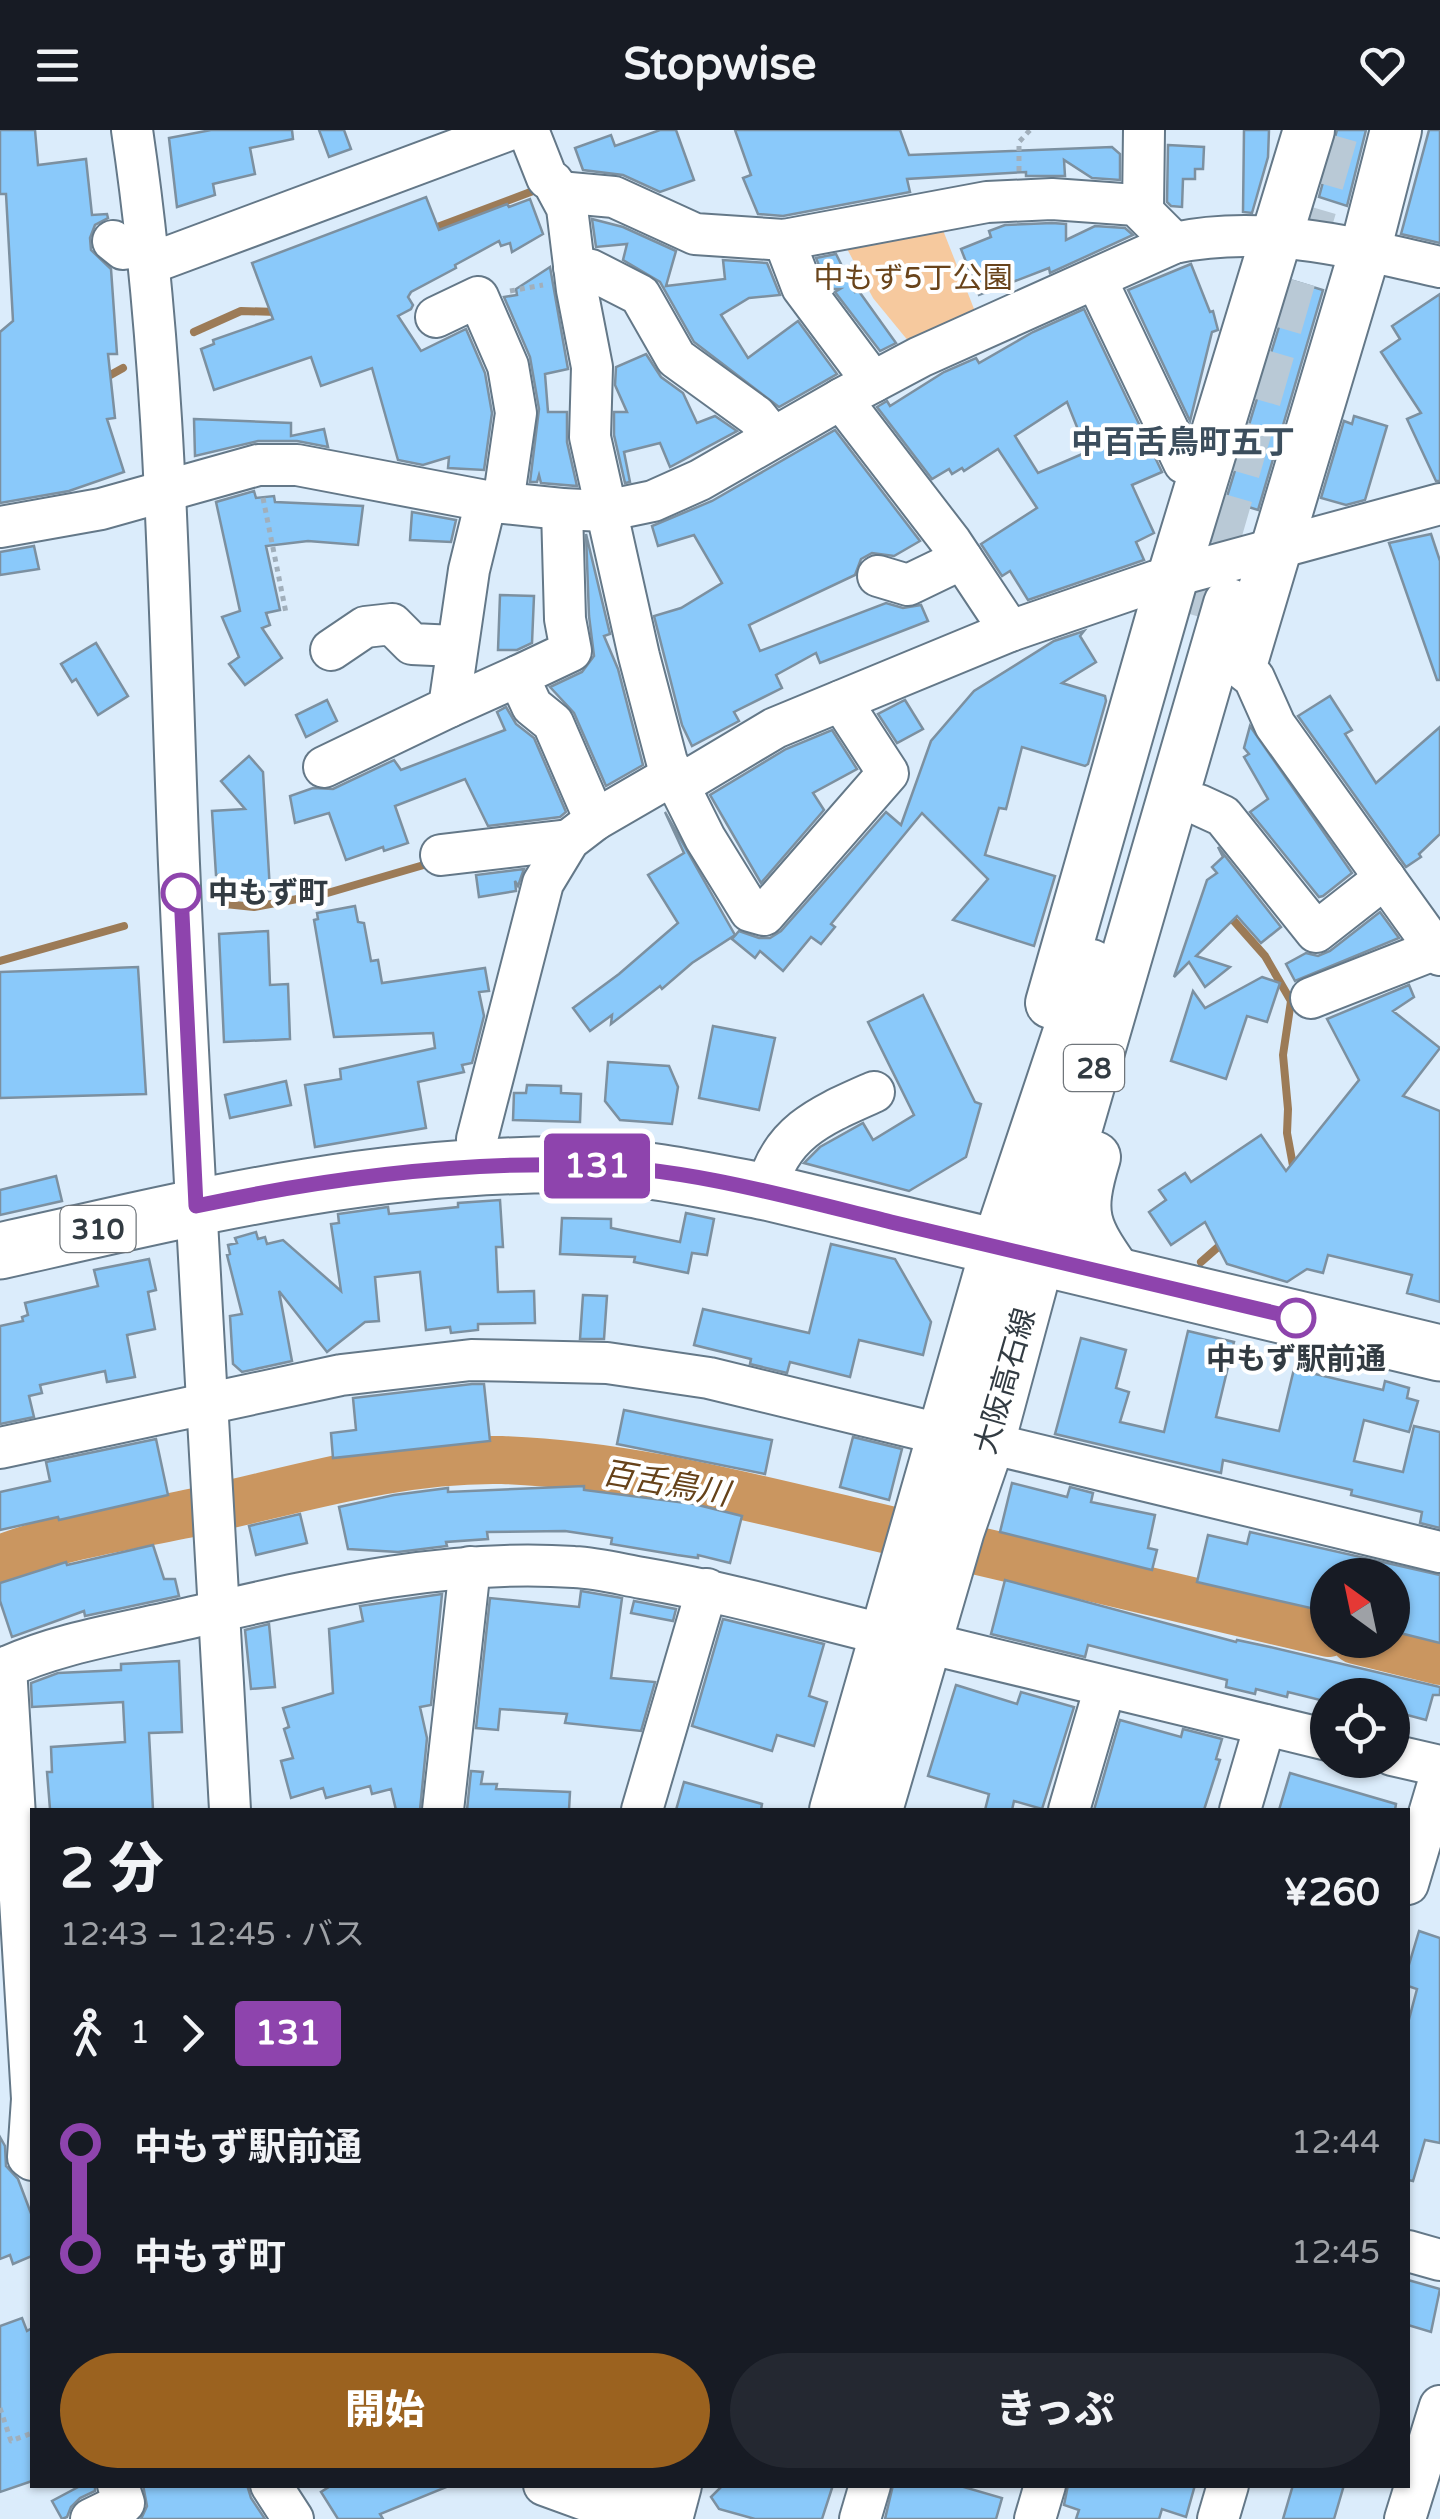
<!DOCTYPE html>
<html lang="ja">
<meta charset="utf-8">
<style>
:root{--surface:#171b24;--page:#242831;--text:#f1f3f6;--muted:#9ea1a6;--accent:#9b621f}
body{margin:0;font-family:"Varela Round","Noto Sans JP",sans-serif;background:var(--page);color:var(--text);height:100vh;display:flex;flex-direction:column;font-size:38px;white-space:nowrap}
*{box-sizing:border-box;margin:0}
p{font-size:32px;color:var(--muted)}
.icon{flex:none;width:55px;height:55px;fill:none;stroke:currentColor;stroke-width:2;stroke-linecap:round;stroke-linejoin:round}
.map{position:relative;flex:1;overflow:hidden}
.panel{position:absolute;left:30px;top:1678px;width:1380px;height:680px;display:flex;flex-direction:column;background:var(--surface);border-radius:0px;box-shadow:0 2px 8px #0004}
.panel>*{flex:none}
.badge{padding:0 20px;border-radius:8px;font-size:35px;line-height:65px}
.needle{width:65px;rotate:327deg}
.buttons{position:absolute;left:1310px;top:1428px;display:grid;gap:20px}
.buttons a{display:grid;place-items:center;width:100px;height:100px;border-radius:50%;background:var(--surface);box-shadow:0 2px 8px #0004;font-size:50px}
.map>.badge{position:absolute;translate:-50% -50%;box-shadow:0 0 0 5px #fff}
.legs{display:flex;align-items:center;gap:15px;height:110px;padding:0 30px;font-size:32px}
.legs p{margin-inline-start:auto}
.overview{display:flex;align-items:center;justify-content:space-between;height:170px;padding:0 30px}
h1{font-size:55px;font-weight:800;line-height:75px}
.action{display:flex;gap:20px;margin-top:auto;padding:20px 30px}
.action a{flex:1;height:115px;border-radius:60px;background:var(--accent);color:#fff;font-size:40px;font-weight:800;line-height:115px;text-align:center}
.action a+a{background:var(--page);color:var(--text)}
ul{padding:0 30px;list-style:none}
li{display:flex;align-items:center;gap:35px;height:110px;font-size:38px}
li i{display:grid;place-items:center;width:15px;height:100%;margin:0 12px;background:currentColor}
li i::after{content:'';width:25px;height:25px;margin:-12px;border:8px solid;border-radius:50%;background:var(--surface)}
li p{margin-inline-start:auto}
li:first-child i{background:linear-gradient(#0000 50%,currentColor 0)}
li:last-child i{background:linear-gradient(currentColor 50%,#0000 0)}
header{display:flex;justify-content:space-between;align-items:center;height:130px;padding:0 30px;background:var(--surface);font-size:45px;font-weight:800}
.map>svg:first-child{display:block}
.green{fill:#f6c99e}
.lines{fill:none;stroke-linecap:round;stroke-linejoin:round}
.stream{stroke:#9c7b57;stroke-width:8}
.river{stroke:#ca9660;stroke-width:48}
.building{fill:#8ac9fa;stroke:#7c90a0;stroke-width:2.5;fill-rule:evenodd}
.major-tunnel{stroke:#b9c9d6;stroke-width:50;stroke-dasharray:50 25;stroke-linecap:butt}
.minor-casing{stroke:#647888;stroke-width:44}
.major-casing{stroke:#647888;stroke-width:54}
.highway-casing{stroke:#647888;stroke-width:59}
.path{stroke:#a1afbb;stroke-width:5;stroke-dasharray:5 5;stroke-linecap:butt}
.minor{stroke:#fff;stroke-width:40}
.major{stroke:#fff;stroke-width:50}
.highway{stroke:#fff;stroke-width:55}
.line-1-casing{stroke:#fff;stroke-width:22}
.line-1{stroke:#8e44ad;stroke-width:15}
.stop-1-dot{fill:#fff;stroke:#8e44ad;stroke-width:5}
.labels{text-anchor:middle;stroke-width:8;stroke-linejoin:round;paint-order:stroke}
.shield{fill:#fff;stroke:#70767b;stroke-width:2.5}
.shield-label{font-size:28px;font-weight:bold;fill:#323b42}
.park-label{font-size:30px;fill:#69441b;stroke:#fff}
.stop-label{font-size:30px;font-weight:bold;fill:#323b42;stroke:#fff;text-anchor:start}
.street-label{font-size:30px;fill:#323b42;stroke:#fff}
.neighbourhood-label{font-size:32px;font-weight:bold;fill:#3c4e5d;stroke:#fff}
.water-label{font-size:32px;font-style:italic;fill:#664219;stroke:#fff}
</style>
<header><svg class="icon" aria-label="menu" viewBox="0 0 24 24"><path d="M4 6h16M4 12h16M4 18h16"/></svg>Stopwise<svg class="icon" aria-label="heart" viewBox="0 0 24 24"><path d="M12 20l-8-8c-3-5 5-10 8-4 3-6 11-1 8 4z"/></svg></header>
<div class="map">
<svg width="1440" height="2389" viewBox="0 0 1440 2389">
<rect width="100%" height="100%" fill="#dbecfb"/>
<path class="green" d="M939,90L978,189L914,218L873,168L844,113Z"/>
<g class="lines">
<g class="stream">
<path d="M432,99L541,58"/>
<path d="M194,202L241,181L277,182"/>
<path d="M105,248L123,238"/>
<path d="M225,774L254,777L324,764L434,732"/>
<path d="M1234,791L1265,826L1291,871L1283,925L1288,979L1287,1003L1294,1041"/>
<path d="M0,831L124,796"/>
<path d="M1201,1132L1226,1110"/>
</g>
<g class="river">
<path d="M0,1429C66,1404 137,1395 205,1380C303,1358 401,1328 502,1330C627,1334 751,1368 872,1396C1024,1432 1176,1467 1328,1503"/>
<path d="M1355,1510L1440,1531"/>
</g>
</g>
<g class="building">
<path d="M0,0H35L38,35L86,29L92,85L107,84L108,88L95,95L90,108L91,120L111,139L117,224H108L115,288L107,289L124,342L69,361L0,373V202L13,191L6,64H0Z"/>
<path d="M211,0H292L293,9L250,18L255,44L213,54L215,65L177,77L169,8Z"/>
<path d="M319,0H344L351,19L329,27Z"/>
<path d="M660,0H676L694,50L660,62L623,45L583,40L575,18L611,5L615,16Z"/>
<path d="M735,0H900L909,25L1112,17L1120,24V50L1092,48L1064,30L1065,46H1026V42L907,49L910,62L783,86L758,84L743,48L751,45Z"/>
<path d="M1244,0H1269L1268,27L1252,83L1243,82Z"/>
<path d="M1337,0H1366L1347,76L1319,67Z"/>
<path d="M1429,0H1440V113L1401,104Z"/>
<path d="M1168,15L1204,17L1203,39H1195V49H1183L1182,77L1171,76L1167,72Z"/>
<path d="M426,67L439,100L507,74L509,77L530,69L543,104L512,122L510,113L501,116L499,111L455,135L456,138L411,162L408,167L413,175L411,179L398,186L421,221L466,199L485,243L492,283L484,340L448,338L449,327L423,335L398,330L372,238L321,256L311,227L214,260L201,219L214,214L213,210L273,189L252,133Z"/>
<path d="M592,89L623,97L676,121L666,156L725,149L723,130L767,133L780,165L749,168L721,185L748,228L798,191L837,244L779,277L694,212L660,152L623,130L627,114L596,117Z"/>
<path d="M1052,93L1066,94V110L1095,96L1125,98L1133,105L1050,143L1049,138L979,165L961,119L991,107L989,101L1005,95Z"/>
<path d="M836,124L855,162L858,160L896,213L880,221L835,162L840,159H833L823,145L816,128Z"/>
<path d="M1191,134L1210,182L1213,181L1218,200L1212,202L1190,291L1128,160Z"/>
<path d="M550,137L568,239L545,244L548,282H567V312L577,356L541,353L539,345L537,352H530L539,279L530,227L504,167L517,165L516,159Z"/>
<path d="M1293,151L1323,160L1258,380L1226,370Z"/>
<path d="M1440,164V351H1436L1407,289L1421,283L1381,222L1400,209L1392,196Z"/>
<path d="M1084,179L1162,342L1132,355L1154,403L1136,412L1144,430L1028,470L1010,441L1002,446L981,414L1037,378L998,319L964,341L962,338L952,344L949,339L932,349L877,277L887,271L890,276L944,242L976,228L979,233L1033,202ZM1067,272L1087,322L1038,343L1015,306Z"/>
<path d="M646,224L661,247L683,263L697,293L715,286L737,301L670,337L660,313L624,322L630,352L625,353L614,305V282H627L615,255L616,237Z"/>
<path d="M1354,286L1387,296L1365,370L1346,375L1321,368L1344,291L1352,294Z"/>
<path d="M194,289L291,293V306L324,299L328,317L297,311H258L195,326Z"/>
<path d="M835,300L920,411L894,426L872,423L861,429L855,445L749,495L760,521L886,473L903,478L921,475L928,491L820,533L816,523L776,545L782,558L734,582L739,591L692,616L682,595L654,486L681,478L722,453L694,405L658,416L652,396L712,371Z"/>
<path d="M254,361L256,368L274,366L275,372L363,376L358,415L308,411L266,416L280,480L266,483L270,495L262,498L282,528L245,555L229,534L239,527L222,487L240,481L216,372Z"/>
<path d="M412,382L456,390L451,412L410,410Z"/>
<path d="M586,404L610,504L604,506L618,539L643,635L606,656L574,583L550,557L582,542L594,526L589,486Z"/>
<path d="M1431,404L1440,431V550H1437L1389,413Z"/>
<path d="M34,416L39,439L0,445V422Z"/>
<path d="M500,465L534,466L532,513L517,520H498Z"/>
<path d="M1084,501L1080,506L1096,532L1062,553L1105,566L1106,571L1088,634L1085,636L1022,617L1006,679L999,678L985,725L1055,746L1034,816L953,790L988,749L922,683L831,794L835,797L821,814L811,807L783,841L760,821L755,828L732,809L739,801L759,808H770L781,801L886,682L901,695L931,611L974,561L1054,511Z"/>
<path d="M96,513L128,566L98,585L76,549L72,552L61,534Z"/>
<path d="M1330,566L1352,600L1345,604L1376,653L1440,597V704L1419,724L1421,727L1406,737L1298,586Z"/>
<path d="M327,570L337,591L306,607L296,585Z"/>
<path d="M905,570L923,599L897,613L878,584Z"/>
<path d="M506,577L516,594L534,608L566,682L560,687L488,696L465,649L395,676L408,713L384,721L383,717L346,730L329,683L295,693L290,666L313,658L333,659L394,630L401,640L505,600L497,582Z"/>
<path d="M1250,596L1352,743L1323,766L1319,767L1250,682L1268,669L1244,627L1249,624L1244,618Z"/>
<path d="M832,600L857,639L813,663L824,680L761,753L710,665L786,619Z"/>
<path d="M249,626L263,642L270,761L225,764L224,745H216L212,681L245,679L221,651Z"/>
<path d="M665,682L735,805L692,833L662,859L660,856L611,894L612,885L590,901L573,878L619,844L678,793L648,745L684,723Z"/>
<path d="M1218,717L1281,797L1261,813L1237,786L1196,826L1230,837L1205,857L1189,832L1174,847L1207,750L1217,743L1212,737L1223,727Z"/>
<path d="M524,739L518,756L515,751L516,761L479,767L476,745Z"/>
<path d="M355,776L358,792L364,793L371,831L378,830L382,853L485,838L489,861L479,862L484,886L472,933L462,935L464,942L418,952L426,998L315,1017L305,955L341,949L340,939L435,918L433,903L334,907L314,790L318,789L317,783Z"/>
<path d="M1380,782L1399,808L1295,851L1286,834L1306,823L1318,826L1330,821Z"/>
<path d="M268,801L270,855L288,854L290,909L224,912L219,804Z"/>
<path d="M138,837L146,964L0,968V842Z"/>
<path d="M1262,847L1280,853L1267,892L1247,886L1226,949L1171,931L1193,861L1205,878Z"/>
<path d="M1409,855L1414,867L1393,881L1440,918L1403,966L1440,981V1172L1407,1163L1412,1145L1328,1125L1323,1143L1307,1139L1287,1152L1227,1134L1205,1092L1171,1115L1149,1082L1166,1070L1159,1060L1185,1043L1191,1052L1261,1005L1286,1041L1359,950L1327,889Z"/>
<path d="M923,865L975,972L981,974L966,1027L909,1061L804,1033L820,1017L863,993L873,1010L914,985L868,892Z"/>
<path d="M713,896L775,908L759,980L699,968Z"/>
<path d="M608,932L669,936L678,957L672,994L620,990L605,971Z"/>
<path d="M286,951L291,975L230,988L225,965Z"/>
<path d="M527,955L561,956V963L581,964L580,992L513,990L514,963H526Z"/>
<path d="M56,1046L62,1071L0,1085V1060Z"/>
<path d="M500,1070L503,1117H496L498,1162L534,1161L535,1193L478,1194V1200L451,1203L450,1197L426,1200L420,1142L375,1147L379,1191L365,1192L327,1222L279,1161L292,1231L242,1242L233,1234L230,1186L242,1184L227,1125L230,1124L228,1115L237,1113L235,1108L256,1102L258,1109L265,1107L267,1114L283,1110L341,1161L331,1094L339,1093L338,1084L388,1077L389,1084L458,1077V1073Z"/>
<path d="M686,1083L714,1089L707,1125L692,1123L688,1143L634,1132L635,1127L560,1124L562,1088L611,1089V1098L680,1112Z"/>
<path d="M831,1114L895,1129L931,1192L923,1225L859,1210L850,1247L790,1232L787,1243L750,1234L751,1229L694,1215L703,1179L809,1203Z"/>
<path d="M149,1129L156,1160L148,1162L155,1199L127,1205L135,1247L107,1252L105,1241L40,1255L42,1263L29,1266L34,1287L0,1294V1196L23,1191L22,1187L28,1185L25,1173L98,1156L94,1140Z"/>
<path d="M583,1165L607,1166L604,1209H580Z"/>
<path d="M1188,1201L1234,1212L1216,1287L1279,1301L1294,1239L1383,1260L1385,1251L1409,1258L1407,1268L1418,1271L1409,1302L1364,1290L1354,1331L1403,1342L1414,1296L1440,1302V1398L1420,1393L1422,1382L1351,1365L1352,1360L1223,1330L1221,1343L1055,1304L1081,1208L1126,1220L1116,1258L1129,1262L1120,1292L1164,1302Z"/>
<path d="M472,1254H484L490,1311L333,1328L331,1303L356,1300L353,1268Z"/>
<path d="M624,1280L772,1310L765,1344L617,1314Z"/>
<path d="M853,1307L902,1319L889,1370L840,1357Z"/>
<path d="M156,1309L168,1365L59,1390L58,1387L0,1400V1362L50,1351L46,1332Z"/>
<path d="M1012,1353L1067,1367L1070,1357L1093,1363L1091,1372L1155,1385L1148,1418L1157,1420L1152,1440L1000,1402Z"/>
<path d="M584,1356V1360L694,1374L742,1386L730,1433L698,1425V1428L677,1425L611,1414L612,1408L565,1401L487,1402L488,1409L446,1412L447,1416L398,1422L348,1419L339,1377L394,1365L448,1358V1362Z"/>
<path d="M300,1384L307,1413L256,1425L249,1396Z"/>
<path d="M1250,1402L1440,1445V1513L1392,1501L1397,1469L1392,1468V1445H1328V1482L1197,1452L1208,1405L1247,1414Z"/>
<path d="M153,1415L164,1449H175L179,1466L85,1486L84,1481L12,1507L0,1471V1453L66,1432L67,1435Z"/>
<path d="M1005,1450L1236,1512L1237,1510L1270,1517L1440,1557V1565H1433L1426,1590L1392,1581V1565H1328V1572L1288,1562L1287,1567L1256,1559L1255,1564L1226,1557L1227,1550L1088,1515L1085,1527L991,1504Z"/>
<path d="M581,1461L622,1468L611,1548L655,1552L641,1601L565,1593L567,1584L500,1579L498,1600L476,1598L490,1468L579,1477Z"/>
<path d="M442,1464L431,1575L420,1577L427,1608L420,1680H396L391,1659L372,1664L370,1656L326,1668L323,1658L291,1668L281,1631L293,1628L284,1599L289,1597L283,1578L333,1563L329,1499L363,1491L360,1476Z"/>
<path d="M634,1471L676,1479L673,1491L631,1483Z"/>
<path d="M723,1489L824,1514L809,1566L827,1572L814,1616L777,1605L772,1621L692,1596Z"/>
<path d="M269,1494L275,1557L251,1559L245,1500Z"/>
<path d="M179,1531L182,1602L149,1603L153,1680L50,1679L47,1642H52L51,1617L125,1612L123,1572L32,1577L31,1553L58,1543L121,1540V1534Z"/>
<path d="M956,1555L1017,1574L1021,1562L1074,1577L1042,1679L1014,1671L1012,1680H985L989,1664L928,1646Z"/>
<path d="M1120,1590L1181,1607L1183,1599L1222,1609L1216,1629L1220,1630L1204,1680H1094Z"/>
<path d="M471,1641L483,1642L481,1654H497L496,1659L570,1662L569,1680H467Z"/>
<path d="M1290,1643L1396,1674L1395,1680H1279Z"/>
<path d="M684,1652L762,1674L761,1680H676Z"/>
<path d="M1419,1801L1440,1808V2013L1425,2010L1413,2051L1408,2050V1893L1417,1859L1408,1856V1838Z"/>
<path d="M0,2007L5,2016L6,2036L18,2049L32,2086V2126L13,2134L10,2125L0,2129Z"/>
<path d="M1408,2150L1440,2159L1431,2202L1408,2195Z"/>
<path d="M22,2188L27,2201L32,2198V2351L0,2362V2196Z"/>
<path d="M82,2355H95V2361L80,2368L71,2377L67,2387L62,2389L52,2371Z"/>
<path d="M143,2355H247L251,2368L265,2389H141L147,2376Z"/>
<path d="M332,2355H449V2356L380,2384L383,2389H338L321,2362Z"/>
<path d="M723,2355H833L822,2389H755L719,2379L711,2367Z"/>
<path d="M893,2355H957L1002,2368L996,2389H885Z"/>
<path d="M1068,2355H1195L1186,2387L1162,2379L1159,2389H1076L1079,2380L1064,2375Z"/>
<path d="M1293,2355H1344L1334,2389H1283Z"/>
</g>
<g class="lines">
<path class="major-tunnel" d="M1193,485L1334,0"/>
<defs>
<g id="minor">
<path d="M132,0C168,242 169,490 179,734C193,1050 213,1365 230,1680"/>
<path d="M528,0L547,48L553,52L567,78L577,160L592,237L590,307L639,526L667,632L705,708L750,781L764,785L888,643L841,571"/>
<path d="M559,62L614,67L695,104L784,110L987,72L1052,69L1136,75L1174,113"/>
<path d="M1143,80L1144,0"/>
<path d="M784,110L802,157L873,252"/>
<path d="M113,111L123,119L148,116"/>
<path d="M149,134L509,0"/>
<path d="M574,137L591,140L640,165L676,228L756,286L773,307"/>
<path d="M1096,149L1184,333L1205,340"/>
<path d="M436,187L478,167L508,236L516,283L503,373"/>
<path d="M841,269L951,412L1010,501"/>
<path d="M562,379L565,489L571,521L518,546L532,576L553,593L595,690"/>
<path d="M0,397L101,379L258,335H297L486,371L562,379L605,381L653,371L700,350L841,269L920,227L1174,113C1263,94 1352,117 1440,137"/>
<path d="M878,446L908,455L962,429"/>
<path d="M331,520L365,497L392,494L412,514L455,516"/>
<path d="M1240,537L1254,548L1275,595L1440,825"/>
<path d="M449,577L518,546"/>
<path d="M324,637L449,577L469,440L486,371"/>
<path d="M1199,675L1223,686L1316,802L1385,748"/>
<path d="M441,725L569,710"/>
<path d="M1311,868L1436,819"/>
<path d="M479,1036L477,1009L543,753L569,710L595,690L664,650L693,647L775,598L1010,501L1156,451L1440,374"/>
<path d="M766,1062C779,1002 822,985 874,962"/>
<path d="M989,1313L1440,1422"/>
<path d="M0,1318L341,1245L471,1230L607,1233L709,1248L944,1305"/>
<path d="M927,1513L1328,1610"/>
<path d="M6,1537L32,1969L28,2027L32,2030"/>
<path d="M0,1540C61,1511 132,1502 198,1486C321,1458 447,1428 574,1437C597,1438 620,1444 642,1448C725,1462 805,1485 886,1505"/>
<path d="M1392,1625L1440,1636"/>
<path d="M443,1680L470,1437"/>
<path d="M642,1680L707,1459"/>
<path d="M1069,1680L1105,1557"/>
<path d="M1240,1680L1265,1595"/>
<path d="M1408,1754L1440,1647"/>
<path d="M1408,2121L1440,2130"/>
<path d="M271,2355L293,2389"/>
<path d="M544,2355L599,2375L654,2389"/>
<path d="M91,2389L124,2373L118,2355"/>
<path d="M860,2389L870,2355"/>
<path d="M1035,2389L1045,2355"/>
<path d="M1218,2389L1228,2355"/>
<path d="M1405,2389L1440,2276"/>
</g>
<g id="major">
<path d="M1243,529L1365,121L1396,0"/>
<path d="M1051,873L1173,446L1309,0"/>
<path d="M1095,1027C1077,1086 1084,1097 1118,1146"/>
<path d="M835,1680L997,1116L1091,835"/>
<path d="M877,1680L959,1400L989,1313L1039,1128L1229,474"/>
<path d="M625,2389L634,2355"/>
<path d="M667,2389L676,2355"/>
</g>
<path id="highway" d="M0,1121C195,1077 376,1032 578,1035C641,1036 704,1050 766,1062L1440,1223"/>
</defs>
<use href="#minor" class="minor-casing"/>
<use href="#major" class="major-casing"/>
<use href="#highway" class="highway-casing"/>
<g class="path">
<path d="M1019,41V12L1030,0"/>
<path d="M510,161L543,155"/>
<path d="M263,368L286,483"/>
<path d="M0,2278L11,2311L32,2303"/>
</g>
<use href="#minor" class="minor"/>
<use href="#major" class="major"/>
<use href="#highway" class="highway"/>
</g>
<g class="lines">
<defs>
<path id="line-1" d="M181,763L196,1076C322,1049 450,1032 579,1035C685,1037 789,1067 891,1092C1026,1124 1161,1156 1296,1188"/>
</defs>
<use href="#line-1" class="line-1-casing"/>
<use href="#line-1" class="line-1"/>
</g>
<g class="stop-1-dot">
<circle cx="181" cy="763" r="18"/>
<circle cx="1296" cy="1188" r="18"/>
</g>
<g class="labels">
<g class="shield">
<rect x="1064" y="915" width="60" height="46" rx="8"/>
<rect x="60.5" y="1076" width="75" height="46" rx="8"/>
</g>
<g class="shield-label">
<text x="1094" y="948">28</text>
<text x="98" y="1109">310</text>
</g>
<g class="park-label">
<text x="913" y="158">中もず5丁公園</text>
</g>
<g class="stop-label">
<text x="208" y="773">中もず町</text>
<text x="1296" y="1239" text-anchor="middle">中もず駅前通</text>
</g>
<g class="street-label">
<text transform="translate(1005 1251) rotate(-74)" y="10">大阪高石線</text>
</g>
<g class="neighbourhood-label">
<text x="1183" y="323">中百舌鳥町五丁</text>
</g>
<g class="water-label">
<text transform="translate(666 1353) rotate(10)" y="11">百舌鳥川</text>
</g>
</g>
</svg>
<div class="buttons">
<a><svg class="needle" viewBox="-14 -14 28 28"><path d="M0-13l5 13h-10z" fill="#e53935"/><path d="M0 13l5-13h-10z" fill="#9ea1a6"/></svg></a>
<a><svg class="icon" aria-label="locate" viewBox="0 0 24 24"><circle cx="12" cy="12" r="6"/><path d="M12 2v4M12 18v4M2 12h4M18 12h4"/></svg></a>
</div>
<b class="badge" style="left:597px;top:1036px;background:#8e44ad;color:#fff">131</b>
<section class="panel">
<div class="overview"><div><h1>2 分</h1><p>12:43 – 12:45 · バス</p></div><b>¥260</b></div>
<div class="legs"><svg class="icon" aria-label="walk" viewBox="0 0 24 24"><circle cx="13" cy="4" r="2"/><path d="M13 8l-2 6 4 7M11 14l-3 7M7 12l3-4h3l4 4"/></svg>1<svg class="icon" aria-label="forward" viewBox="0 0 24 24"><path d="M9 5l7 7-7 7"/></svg><b class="badge" style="background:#8e44ad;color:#fff">131</b></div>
<ul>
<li><i style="color:#8e44ad"></i><b>中もず駅前通</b><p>12:44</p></li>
<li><i style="color:#8e44ad"></i><b>中もず町</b><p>12:45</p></li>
</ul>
<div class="action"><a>開始</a><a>きっぷ</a></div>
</section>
</div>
